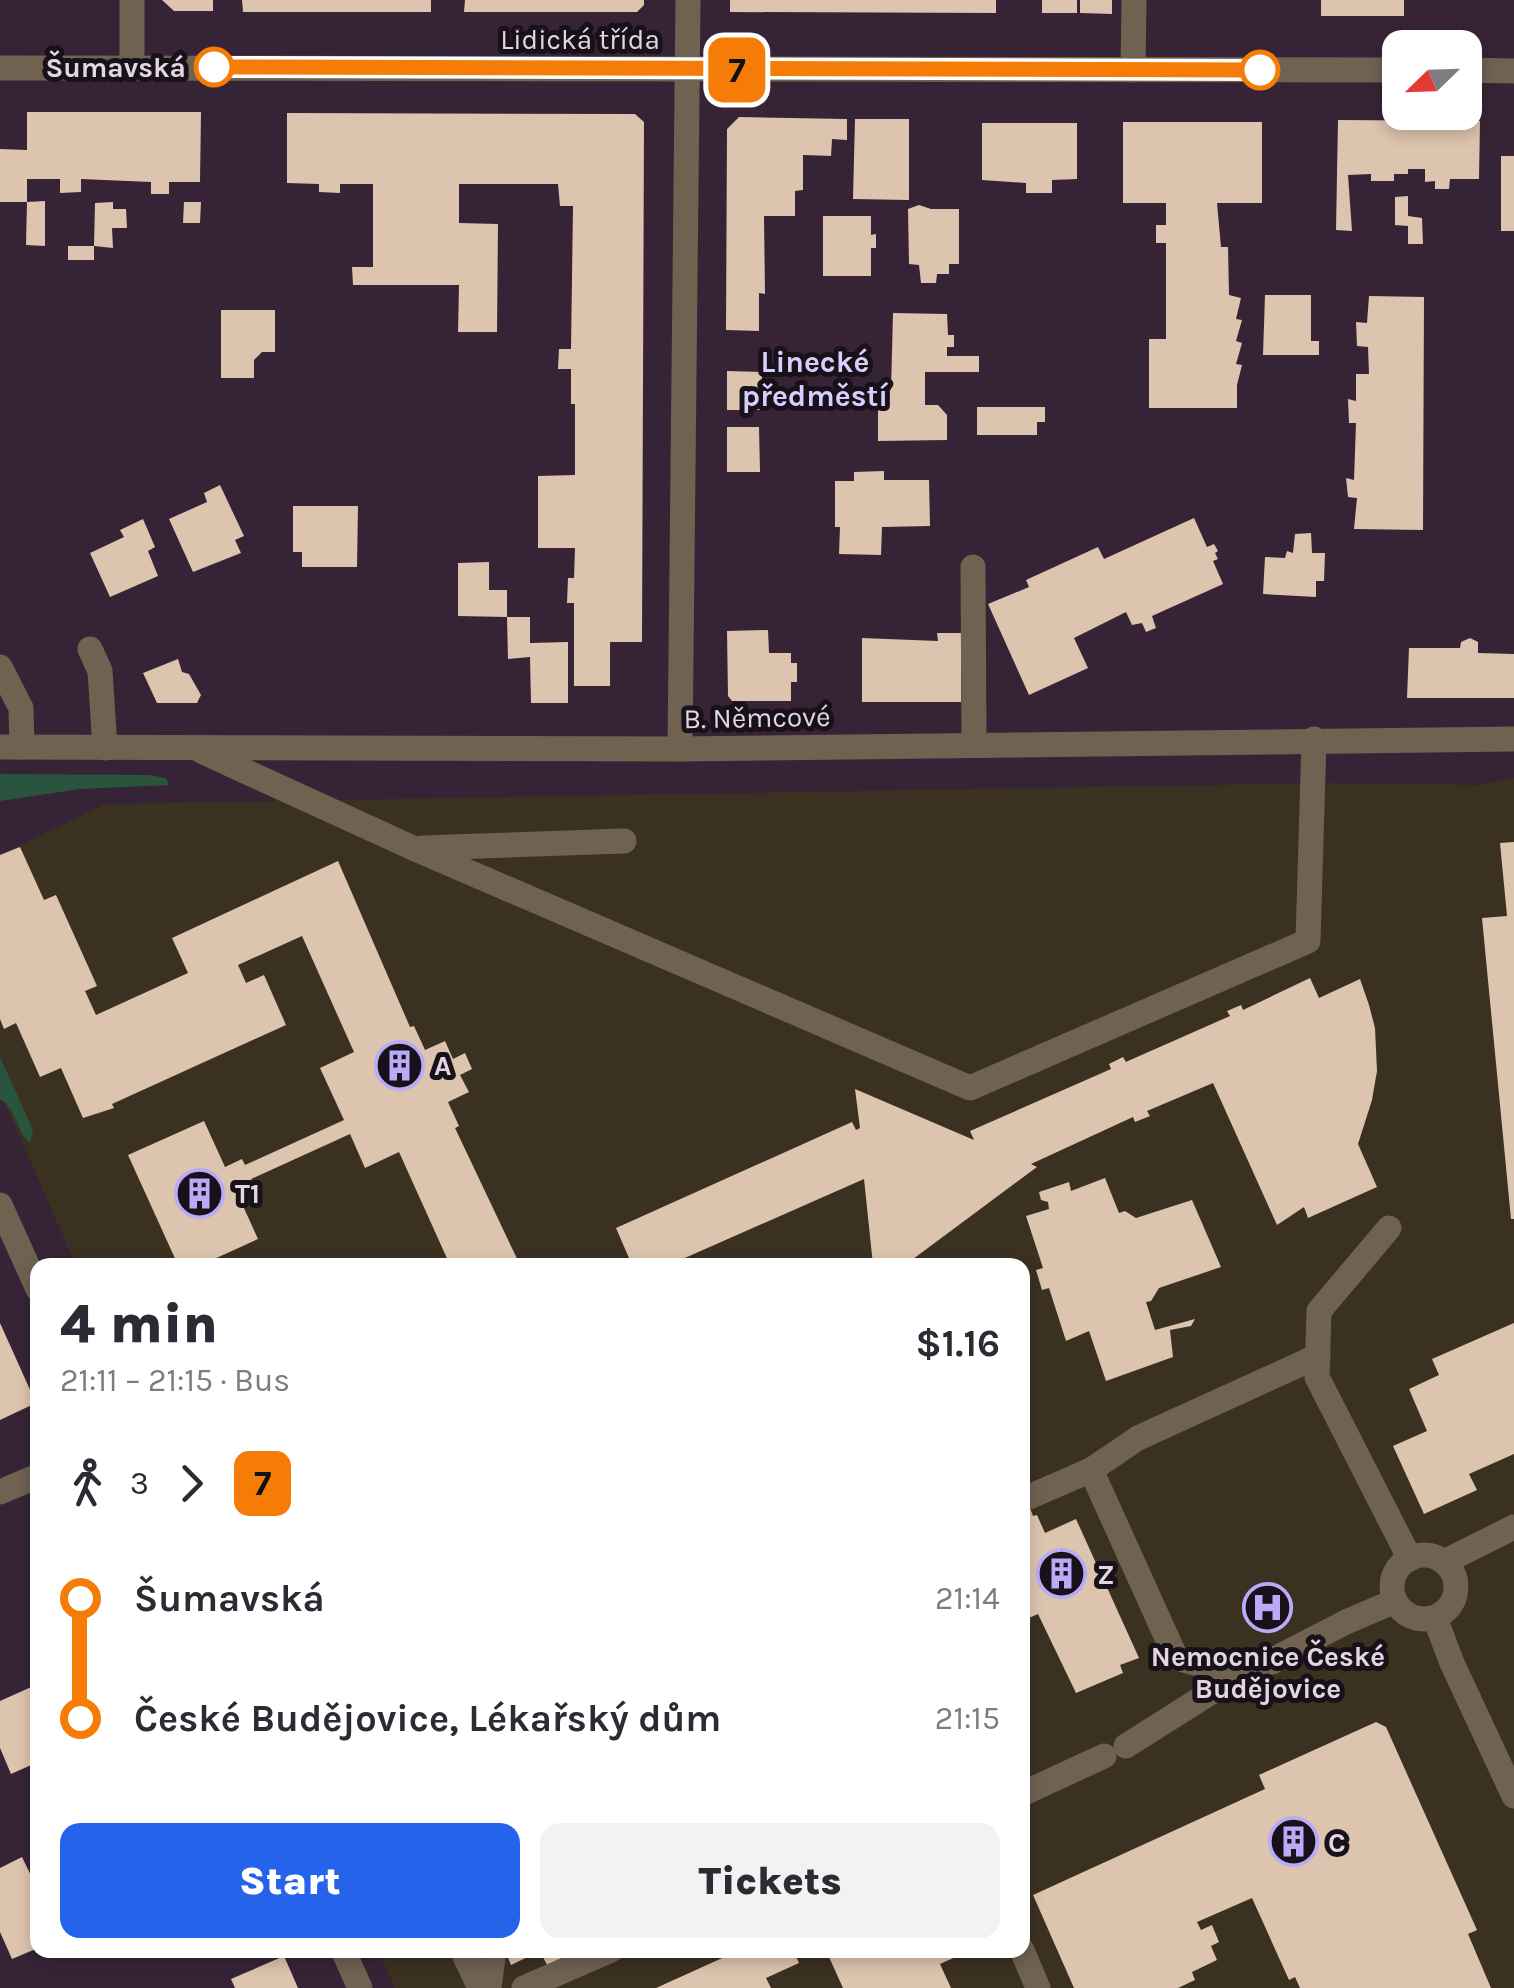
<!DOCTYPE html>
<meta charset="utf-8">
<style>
:root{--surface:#fff;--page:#f2f2f3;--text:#2b2b33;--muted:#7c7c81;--accent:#2563eb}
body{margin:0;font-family:Karla,sans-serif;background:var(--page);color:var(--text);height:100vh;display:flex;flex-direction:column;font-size:38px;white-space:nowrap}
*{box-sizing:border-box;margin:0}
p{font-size:32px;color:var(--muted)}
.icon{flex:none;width:55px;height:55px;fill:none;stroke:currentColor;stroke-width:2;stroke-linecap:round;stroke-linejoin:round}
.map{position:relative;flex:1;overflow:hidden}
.sheet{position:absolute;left:30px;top:1258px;width:1000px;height:700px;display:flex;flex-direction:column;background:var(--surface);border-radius:20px;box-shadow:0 5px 15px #0003}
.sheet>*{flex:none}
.badge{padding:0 20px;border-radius:15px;font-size:35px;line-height:65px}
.needle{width:65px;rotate:247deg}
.fabs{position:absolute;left:1382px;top:30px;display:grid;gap:20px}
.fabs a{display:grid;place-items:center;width:100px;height:100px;border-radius:20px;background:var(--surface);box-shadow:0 5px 15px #0003;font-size:50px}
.map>.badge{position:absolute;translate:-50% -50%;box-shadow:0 0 0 5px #fff}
.legs{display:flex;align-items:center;gap:15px;height:110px;padding:0 30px;font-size:32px}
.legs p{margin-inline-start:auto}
.summary{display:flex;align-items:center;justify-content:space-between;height:170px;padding:0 30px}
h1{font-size:55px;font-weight:800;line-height:75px}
.button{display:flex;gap:20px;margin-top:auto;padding:20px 30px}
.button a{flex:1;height:115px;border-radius:20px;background:var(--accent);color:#fff;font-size:40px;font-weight:800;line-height:115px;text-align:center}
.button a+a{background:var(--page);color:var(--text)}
ul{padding:0 30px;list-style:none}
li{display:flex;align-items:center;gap:35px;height:120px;font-size:38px}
li i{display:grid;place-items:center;width:15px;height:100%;margin:0 12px;background:currentColor}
li i::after{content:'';width:25px;height:25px;margin:-12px;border:8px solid;border-radius:50%;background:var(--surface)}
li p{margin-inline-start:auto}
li:first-child i{background:linear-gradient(#0000 50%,currentColor 0)}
li:last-child i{background:linear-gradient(currentColor 50%,#0000 0)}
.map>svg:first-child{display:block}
.medical{fill:#3b3121}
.green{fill:#29553e}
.building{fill:#ddc4ae}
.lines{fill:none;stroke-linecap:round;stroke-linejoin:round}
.minor{stroke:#6f6251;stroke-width:25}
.line-1-casing{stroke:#fff;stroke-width:22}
.line-1{stroke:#f47c07;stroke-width:15}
.stop-1-dot{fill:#fff;stroke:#f47c07;stroke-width:5}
.labels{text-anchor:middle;stroke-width:10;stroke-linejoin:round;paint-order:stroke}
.street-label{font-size:28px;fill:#e2d6e2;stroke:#191119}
.stop-label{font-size:28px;font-weight:bold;fill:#e2d6e2;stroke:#191119;text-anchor:end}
.poi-label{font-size:28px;font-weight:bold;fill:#e2d6e2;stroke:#191119;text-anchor:start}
.neighbourhood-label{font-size:30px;font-weight:bold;fill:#d6cffb;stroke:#191119}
</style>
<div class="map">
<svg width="1514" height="1988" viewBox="0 0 1514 1988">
<rect width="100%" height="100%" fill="#362436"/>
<path class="medical" d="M1514,778V1988H395L378,1950H1022V1265H76L0,1092V855L105,804L1324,783L1480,785Z"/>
<g class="green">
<path d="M0,774L148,775L166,778L169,785L80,789L0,801Z"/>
<path d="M0,1057L33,1130L30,1143C16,1131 16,1108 0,1099Z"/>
</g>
<g class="building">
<path d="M162,0H213V11H174Z"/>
<path d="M242,0H431V12H243Z"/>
<path d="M465,0H644V5L637,12H464Z"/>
<path d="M730,0H996V13L730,12Z"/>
<rect x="1042" y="0" width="35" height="13"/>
<path d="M1080,0H1112V14L1080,13Z"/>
<rect x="1321" y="0" width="83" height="16"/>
<path d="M27,112H201L200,182H169V194H151V182L81,179V192L60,193V179H27V202H0V149L27,150Z"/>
<path d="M287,113L635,114L644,122L642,642H610V686H574V603H567L568,578H574L575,548H538V476L575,475V404H571V369H558L559,349H571L573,206H560L558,184H459V223L498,224L497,332H458L459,285H353L352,267H373V184H340V193L319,192V184L287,183Z"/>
<path d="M739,117L847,119V140L832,139L831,156L803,155V190L795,191V216H764L765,294L759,293V331L726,330L727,129Z"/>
<path d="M855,119H909V200L853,199Z"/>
<path d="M1338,120L1480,121L1479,179H1450L1449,189H1435V181L1425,182V169H1408V174H1394V181H1371V174L1348,175L1352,231L1336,230Z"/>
<path d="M1123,122H1262V203H1217L1221,247H1228L1229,295L1241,298L1236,319L1242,320L1236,341L1242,343L1236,364L1242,365L1237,385V408H1149V339H1166V243H1156V225H1166V203H1123Z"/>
<path d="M982,123H1077V179L1052,180V193H1026V183L982,180Z"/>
<rect x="1501" y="156" width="13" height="75"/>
<path d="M1408,196V216L1422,218L1423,244H1408V226L1395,225V197Z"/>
<path d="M45,201V246L26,245L27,202Z"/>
<path d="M113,202V209H126L127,228H112L113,248L94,246L95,203Z"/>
<path d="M184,202H201L200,223H183Z"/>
<path d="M919,205L931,209H959V264H949V274H937L936,283H921L919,265L909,264L908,209Z"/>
<path d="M823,216H871V235L876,234V248H871V276H823Z"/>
<rect x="68" y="246" width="26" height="14"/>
<path d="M1265,295H1311V341H1319V355H1263Z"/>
<path d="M1369,296L1424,297L1423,530L1354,529L1357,498L1348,497L1346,478L1354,480L1356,423H1349L1348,399L1356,401V374H1369L1368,347L1357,346L1356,322L1367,323Z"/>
<path d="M221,310H275V352H262L254,360V378H221Z"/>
<path d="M893,313L947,314L948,335H954V347H947V356H979V372H925V405H938L947,415V440L878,441V409L886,408L887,390H891Z"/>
<path d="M727,371L762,372V410H727Z"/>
<path d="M977,407H1045V422H1037V435H977Z"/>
<path d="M727,427H759L760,472H727Z"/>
<path d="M884,471V480H929L930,526L882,527L881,555L839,554L840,527H835V481H854V472Z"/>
<path d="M220,485L244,536L235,540L241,553L193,572L169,519L207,502L204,493Z"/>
<path d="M293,506H358L357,567H302V552H293Z"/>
<path d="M1194,518L1207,547L1214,544L1218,551L1215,553L1218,559L1213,561L1223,584L1152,616L1156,628L1146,632L1142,623L1132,625L1126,612L1074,638L1088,668L1029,695L988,604L1029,587L1026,580L1098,547L1104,559Z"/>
<path d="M143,519L155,547L148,551L158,576L110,597L90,553L124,537L120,530Z"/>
<path d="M1311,533L1312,553H1325L1324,581H1316V597L1263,594L1265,557L1285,558L1287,551L1293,553L1295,534Z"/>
<path d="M489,562V590H507V617L458,616V563Z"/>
<path d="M507,617H530V643L568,642V703H531L530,657L508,659Z"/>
<path d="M768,630L769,653H791V663H797V682H791V701H732L728,696L727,631Z"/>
<path d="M937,633H961V702H862V638L938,641Z"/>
<path d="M1470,638L1478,642V653L1514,654V698H1407L1409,648H1460L1461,642Z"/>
<path d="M178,659L182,672L189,674L201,695L197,703H157L143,673Z"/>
<path d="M1514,842V1219H1511L1482,918L1507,916L1500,843Z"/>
<path d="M20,847L44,900L56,895L97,986L85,991L96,1015L188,973L172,938L338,861L410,1027L414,1026L425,1050L445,1041L453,1059L465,1053L472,1069L460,1075L469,1092L448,1102L459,1126L455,1128L520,1265H450L399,1152L365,1168L350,1134L251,1179L260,1198L243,1206L258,1239L201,1265H178L128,1155L204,1121L225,1167L242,1159L245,1165L344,1120L320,1068L354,1052L302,936L238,965L246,983L264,975L286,1025L112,1104L114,1108L83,1118L61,1068L40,1077L16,1023L4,1029L0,1019V855Z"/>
<path d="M1310,978L1319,998L1360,979L1369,1005L1375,1028L1377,1071L1372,1100L1358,1144L1377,1187L1308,1218L1304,1207L1277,1225L1213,1083L1147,1111L1150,1116L1135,1122L1133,1117L1031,1164L1037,1167L905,1265H873L864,1179L669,1265H632L616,1228L852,1122L856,1130L860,1128L855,1089L974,1140L970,1131L1111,1069L1109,1064L1123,1057L1126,1062L1128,1061L1230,1016L1227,1011L1241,1005L1243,1010Z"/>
<path d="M1105,1178L1119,1213L1125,1211L1136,1218L1192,1200L1221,1267L1159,1288L1151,1301L1146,1302L1155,1330L1195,1319L1191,1326L1170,1330L1173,1357L1106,1381L1089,1331L1066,1341L1049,1288L1042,1290L1036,1270L1043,1268L1026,1216L1049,1209L1048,1202L1041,1200L1039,1192L1069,1182L1071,1191Z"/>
<path d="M0,1323L36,1403L0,1420Z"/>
<path d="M1514,1323V1454L1469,1474L1477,1490L1424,1514L1393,1446L1427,1431L1409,1389L1439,1375L1432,1359Z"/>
<path d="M1030,1508L1033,1516L1037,1515L1045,1533L1076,1519L1139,1658L1120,1665L1123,1673L1076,1693L1038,1614L1022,1621V1512Z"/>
<path d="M38,1684V1762L11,1774L0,1748V1701Z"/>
<path d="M1376,1722L1386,1727L1477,1930L1468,1934L1491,1988H1300L1295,1977L1289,1980L1252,1898L1197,1922L1201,1930L1212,1925L1219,1942L1211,1946L1217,1960L1192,1972L1195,1980L1178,1988H1074L1033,1895L1265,1789L1259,1775Z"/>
<path d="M22,1857L38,1890V1948L12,1959L0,1932V1868Z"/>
<path d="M505,1950H586L548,1967L540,1951L511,1965Z"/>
<path d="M740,1950H793L799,1963L766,1978L771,1988H656Z"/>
<path d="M845,1950H971L940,1964L951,1988H843L829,1957Z"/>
<path d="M284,1956L298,1988H235L231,1979Z"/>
</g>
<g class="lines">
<g class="minor">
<path d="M0,68L1400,70"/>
<path d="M132,68V0"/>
<path d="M1133,70L1134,0"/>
<path d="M1465,70L1514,71"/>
<path d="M973,567L974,744"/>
<path d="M90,649L100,671L105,748"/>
<path d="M0,667L21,708L22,747"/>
<path d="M0,747L680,749L1514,739"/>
<path d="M680,749L688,0"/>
<path d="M201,751L413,848L970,1088L1308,941L1314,739"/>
<path d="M423,848L624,841"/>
<path d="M0,1205L38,1289"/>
<path d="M1389,1228L1319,1311L1317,1377L1410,1559"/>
<path d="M1091,1470L1138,1438L1318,1356"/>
<path d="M0,1492L38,1476"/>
<path d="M1022,1500L1091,1470L1176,1658L1213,1668L1272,1662"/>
<circle cx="1424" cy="1587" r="32"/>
<path d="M1444,1562L1514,1527"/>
<path d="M1435,1618L1452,1663L1514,1796"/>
<path d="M1126,1746L1213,1691L1346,1622L1395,1601"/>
<path d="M1022,1794L1104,1756"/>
<path d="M343,1950L360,1988"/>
<path d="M462,1950L480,1988"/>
<path d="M1022,1950L1038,1988"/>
<path d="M489,1988L494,1950"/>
<path d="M524,1988L611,1950"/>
</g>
</g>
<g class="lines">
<defs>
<path id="line-1" d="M214,67L1260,70"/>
</defs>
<use href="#line-1" class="line-1-casing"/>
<use href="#line-1" class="line-1"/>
</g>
<defs>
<symbol id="building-ring" viewBox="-11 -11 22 22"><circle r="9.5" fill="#191119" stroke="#b9abf7" stroke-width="1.5"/><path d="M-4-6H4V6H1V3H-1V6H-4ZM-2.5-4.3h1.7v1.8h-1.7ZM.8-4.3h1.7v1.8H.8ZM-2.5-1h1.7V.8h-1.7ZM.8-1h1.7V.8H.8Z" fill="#b9abf7"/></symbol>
<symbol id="hospital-ring" viewBox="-11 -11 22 22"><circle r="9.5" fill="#191119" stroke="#b9abf7" stroke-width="1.5"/><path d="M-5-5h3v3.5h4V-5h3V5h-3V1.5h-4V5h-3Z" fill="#b9abf7"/></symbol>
</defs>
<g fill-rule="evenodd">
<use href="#building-ring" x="372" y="1038" width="55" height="55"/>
<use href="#building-ring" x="172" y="1166" width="55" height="55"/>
<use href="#building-ring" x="1034" y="1546" width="55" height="55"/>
<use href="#hospital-ring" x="1240" y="1580" width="55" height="55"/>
<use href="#building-ring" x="1266" y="1814" width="55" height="55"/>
</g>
<g class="stop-1-dot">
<circle cx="214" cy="67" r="18"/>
<circle cx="1260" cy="70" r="18"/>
</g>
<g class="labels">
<g class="street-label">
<text x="580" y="49">Lidická třída</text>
<text transform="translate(757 717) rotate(-1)" y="10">B. Němcové</text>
</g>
<g class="stop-label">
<text x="186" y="77">Šumavská</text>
</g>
<g class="poi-label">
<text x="434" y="1075">A</text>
<text x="235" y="1203">T1</text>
<text x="1097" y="1584">Z</text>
<text x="1268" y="1666" text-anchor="middle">Nemocnice České<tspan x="1268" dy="32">Budějovice</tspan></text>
<text x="1328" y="1852">C</text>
</g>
<g class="neighbourhood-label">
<text x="815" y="372">Linecké<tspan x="815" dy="34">předměstí</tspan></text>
</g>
</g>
</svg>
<div class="fabs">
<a><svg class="needle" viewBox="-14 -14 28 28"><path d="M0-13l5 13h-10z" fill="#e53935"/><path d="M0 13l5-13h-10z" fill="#7c7c81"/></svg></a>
</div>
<b class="badge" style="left:737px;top:70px;background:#f47c07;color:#111">7</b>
<section class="sheet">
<div class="summary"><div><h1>4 min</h1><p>21:11 – 21:15 · Bus</p></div><b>$1.16</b></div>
<div class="legs"><svg class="icon" aria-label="walk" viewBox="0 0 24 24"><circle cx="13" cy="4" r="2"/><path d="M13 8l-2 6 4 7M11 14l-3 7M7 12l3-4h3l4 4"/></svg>3<svg class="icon" aria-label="forward" viewBox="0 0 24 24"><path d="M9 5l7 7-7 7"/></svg><b class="badge" style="background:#f47c07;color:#111">7</b></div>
<ul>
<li><i style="color:#f47c07"></i><b>Šumavská</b><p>21:14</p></li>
<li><i style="color:#f47c07"></i><b>České Budějovice, Lékařský dům</b><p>21:15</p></li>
</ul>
<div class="button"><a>Start</a><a>Tickets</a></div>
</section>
</div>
